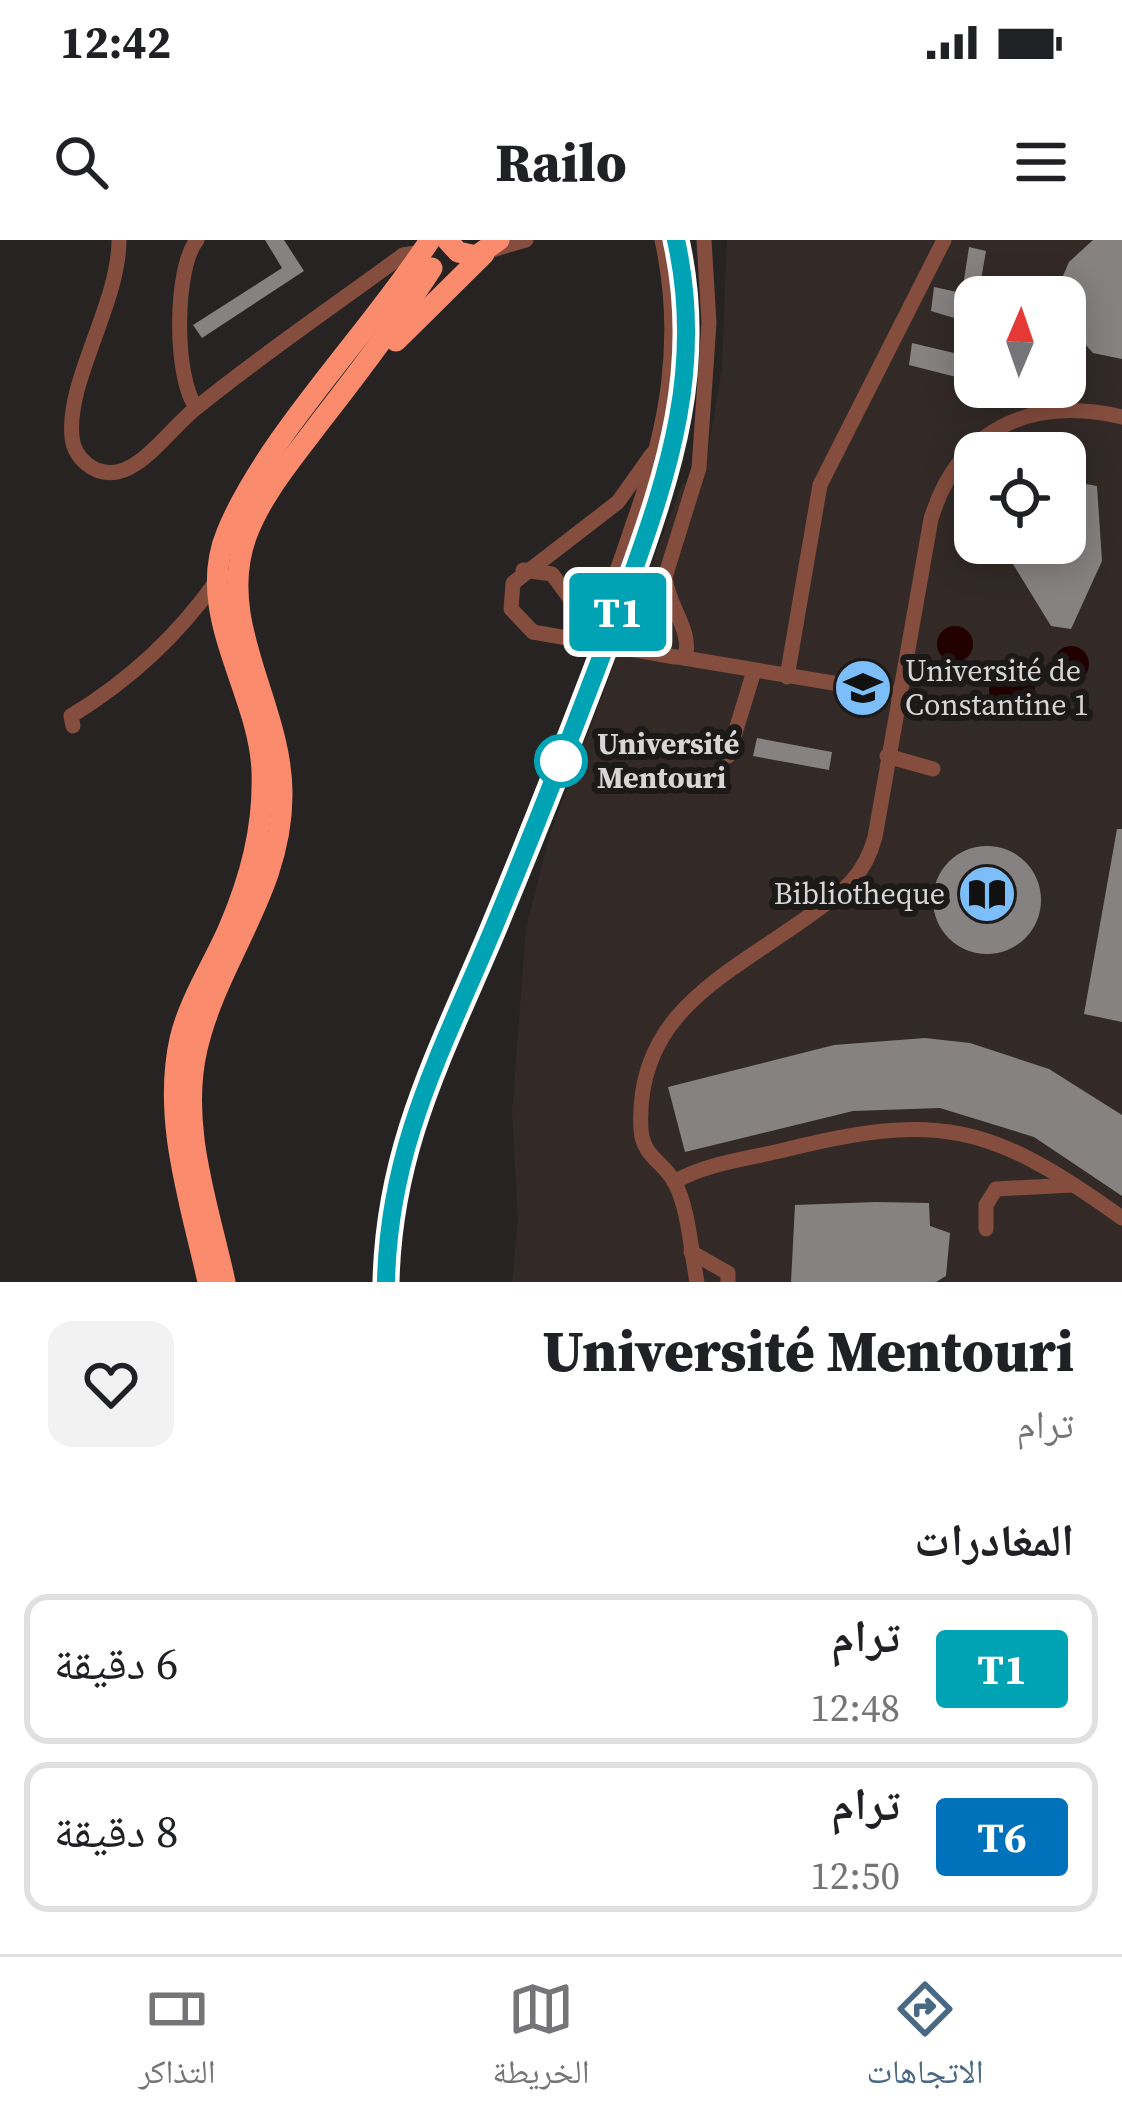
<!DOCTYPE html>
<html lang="ar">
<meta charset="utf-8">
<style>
:root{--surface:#fff;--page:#f2f2f2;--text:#202124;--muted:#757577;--line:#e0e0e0;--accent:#496884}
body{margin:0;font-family:"Source Serif 4","Noto Naskh Arabic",serif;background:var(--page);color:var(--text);direction:rtl;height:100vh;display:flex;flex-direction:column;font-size:45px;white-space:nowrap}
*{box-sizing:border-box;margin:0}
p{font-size:39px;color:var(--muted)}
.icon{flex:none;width:66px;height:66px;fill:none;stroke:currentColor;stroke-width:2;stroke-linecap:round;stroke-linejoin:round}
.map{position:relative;height:1042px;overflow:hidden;direction:ltr}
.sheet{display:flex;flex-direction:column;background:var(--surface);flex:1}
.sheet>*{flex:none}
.badge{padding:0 24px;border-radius:9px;font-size:42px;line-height:78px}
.needle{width:78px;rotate:2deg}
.fabs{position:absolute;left:954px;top:36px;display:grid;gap:24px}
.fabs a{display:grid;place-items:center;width:132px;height:132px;border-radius:24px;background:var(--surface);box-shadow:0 6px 30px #0003;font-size:60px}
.map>.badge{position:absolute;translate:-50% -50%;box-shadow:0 0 0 6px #fff}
h2{padding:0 48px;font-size:45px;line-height:108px}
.round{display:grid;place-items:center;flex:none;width:126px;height:126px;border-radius:24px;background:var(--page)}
.summary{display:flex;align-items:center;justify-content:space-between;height:204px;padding:0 48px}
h1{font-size:57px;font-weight:800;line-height:90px}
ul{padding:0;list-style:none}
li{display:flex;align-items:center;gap:36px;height:150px;margin:0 24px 18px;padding:0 24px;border:6px solid var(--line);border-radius:24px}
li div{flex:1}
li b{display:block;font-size:45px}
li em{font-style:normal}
li .badge{min-width:132px;font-weight:700;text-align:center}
.status{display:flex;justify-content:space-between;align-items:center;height:84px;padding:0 60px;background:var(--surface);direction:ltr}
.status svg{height:33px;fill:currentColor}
header{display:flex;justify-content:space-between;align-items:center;height:156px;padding:0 48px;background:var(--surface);font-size:54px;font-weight:800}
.tabs{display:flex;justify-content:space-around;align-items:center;height:168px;border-top:3px solid var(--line);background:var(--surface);font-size:33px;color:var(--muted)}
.tabs a{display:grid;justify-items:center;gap:6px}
.tabs .selected{color:var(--accent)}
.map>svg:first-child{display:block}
.built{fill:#332a27;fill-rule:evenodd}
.water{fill:#200}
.building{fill:#868281}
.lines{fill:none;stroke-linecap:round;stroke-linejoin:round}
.minor{stroke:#844d3e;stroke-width:15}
.highway{stroke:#fa8c6d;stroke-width:21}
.tram{stroke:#959292;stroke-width:3}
.minor-bridge{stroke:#844d3e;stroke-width:15}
.line-casing{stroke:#fff;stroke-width:27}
.line{stroke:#00a3b4;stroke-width:18}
.stop-dot{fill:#fff;stroke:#00a3b4;stroke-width:6}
.labels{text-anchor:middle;stroke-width:12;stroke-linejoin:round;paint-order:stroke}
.poi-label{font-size:30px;fill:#d7d5d5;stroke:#1c1a19;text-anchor:start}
.stop-label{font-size:30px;font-weight:bold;fill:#d7d5d5;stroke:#1c1a19;text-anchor:start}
</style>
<div class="status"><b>12:42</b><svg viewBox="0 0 49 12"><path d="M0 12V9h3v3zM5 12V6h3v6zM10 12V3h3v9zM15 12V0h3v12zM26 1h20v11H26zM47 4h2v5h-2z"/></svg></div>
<header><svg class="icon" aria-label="menu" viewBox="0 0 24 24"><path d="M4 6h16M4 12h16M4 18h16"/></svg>Railo<svg class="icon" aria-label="search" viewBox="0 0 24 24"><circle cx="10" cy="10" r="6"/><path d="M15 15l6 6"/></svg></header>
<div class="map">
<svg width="1122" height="1042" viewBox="0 0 1122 1042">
<rect width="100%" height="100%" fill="#262322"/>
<path class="built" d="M727,0H1122V1042H512L518,979L512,874L526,688L550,594L682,244L701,240L705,229L722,128ZM975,57H1065V147H975ZM975,213H1065V303H975Z"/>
<g class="water">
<circle cx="955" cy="404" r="18"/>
<circle cx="1071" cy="424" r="18"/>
<circle cx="1012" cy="450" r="23"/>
</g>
<g class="building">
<path d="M265,0H284L304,31L202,98L193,85L282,28Z"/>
<path d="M1093,0H1122V119L1093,113L1065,82L1060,43L1069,22Z"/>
<path d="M969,7L986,11L964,139L909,125L912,103L954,113L961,80L931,71L934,47L962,53Z"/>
<path d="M1075,242L1097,246L1102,321L1071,389L1051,386L1000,303H1065V250Z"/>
<path d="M757,498L832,512L829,530L753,516Z"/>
<path d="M1117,589H1122V782L1084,774Z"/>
<circle cx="987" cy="660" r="54"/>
<path d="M925,798L970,803L1049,829L1122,875V956L1034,897L940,868L853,871L685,912L668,847L834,805Z"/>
<path d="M876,962L929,963L930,986L950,993L946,1036L936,1042H791L795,965Z"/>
</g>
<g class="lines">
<g class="minor">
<path d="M119,0C119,64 66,141 72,197C74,218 94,236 117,232C145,227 173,186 195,169C261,115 334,66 403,15L423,12"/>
<path d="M492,10L526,0"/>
<path d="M196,167C174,138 174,28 197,0"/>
<path d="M523,330L552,334L583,376L597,370C614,345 623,313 633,284C667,189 684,100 662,0"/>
<path d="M533,392L511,369L513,343L618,262L652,214"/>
<path d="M678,417L899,454"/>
<path d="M685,418C693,390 668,367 665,337L699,228L709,83L704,0"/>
<path d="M787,437L820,245L944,0"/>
<path d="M73,486L71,476C130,440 177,397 217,340"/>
<path d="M728,516L754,431"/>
<path d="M887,516L933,529"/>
<path d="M674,942C705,924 746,919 780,911C938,871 990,883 1122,978"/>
<path d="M986,989V965L996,949L1073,945"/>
<path d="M691,1012L728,1033V1042"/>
<path d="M697,1042C691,1012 689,970 675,943C664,922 643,917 641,890C634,771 730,734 813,673C844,651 865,635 875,597L931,279C959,187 1033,156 1122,177"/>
</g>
<g class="highway">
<path d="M447,0L458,12L476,16L499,0"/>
<path d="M396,101L484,14"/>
<path d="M208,1042C191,964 162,880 180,799C189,761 212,726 228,690C250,639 264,588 262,531C259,451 193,373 227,292C266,197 372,90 430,0"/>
<path d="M225,1042C209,967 179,887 197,809C218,718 283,650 282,553C282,465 215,384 246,297C261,255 294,217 320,182C359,132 398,81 432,28"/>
</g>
<path class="tram" d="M392,1042C397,913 447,811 497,695C548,578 596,459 639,338C679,225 711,121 683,0"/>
<path class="minor-bridge" d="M533,392L675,417"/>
</g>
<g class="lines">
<defs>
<path id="line" d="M386,1042C389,905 443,809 494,687C541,574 585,461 628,346C670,230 704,125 676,0"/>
</defs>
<use href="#line" class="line-casing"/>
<use href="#line" class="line"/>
</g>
<defs>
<symbol id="university-disc" viewBox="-11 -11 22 22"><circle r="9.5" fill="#7cbef9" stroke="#1c1a19"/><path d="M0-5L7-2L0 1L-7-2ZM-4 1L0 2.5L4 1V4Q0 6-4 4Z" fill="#111"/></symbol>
<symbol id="library-disc" viewBox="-11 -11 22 22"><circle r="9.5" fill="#7cbef9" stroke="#1c1a19"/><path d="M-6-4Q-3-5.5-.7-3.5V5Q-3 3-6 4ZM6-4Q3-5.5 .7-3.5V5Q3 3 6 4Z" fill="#111"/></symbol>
</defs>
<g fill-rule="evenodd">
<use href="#university-disc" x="830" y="415" width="66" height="66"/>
<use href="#library-disc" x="954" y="621" width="66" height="66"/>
</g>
<circle class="stop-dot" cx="561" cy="521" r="24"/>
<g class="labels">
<g class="poi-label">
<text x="905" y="441">Université de<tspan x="905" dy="34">Constantine 1</tspan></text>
<text x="945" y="664" text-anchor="end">Bibliotheque</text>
</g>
<g class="stop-label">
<text x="597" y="514">Université<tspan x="597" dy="34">Mentouri</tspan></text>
</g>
</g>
</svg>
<div class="fabs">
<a><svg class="needle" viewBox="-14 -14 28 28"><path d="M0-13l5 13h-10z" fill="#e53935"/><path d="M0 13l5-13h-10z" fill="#757577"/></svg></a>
<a><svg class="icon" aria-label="locate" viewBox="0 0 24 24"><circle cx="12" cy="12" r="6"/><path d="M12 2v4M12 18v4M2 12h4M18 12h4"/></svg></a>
</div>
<b class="badge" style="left:618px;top:372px;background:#00a3b4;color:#fff">T1</b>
</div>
<section class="sheet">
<div class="summary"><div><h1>Université Mentouri</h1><p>ترام</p></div><a class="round"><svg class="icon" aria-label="heart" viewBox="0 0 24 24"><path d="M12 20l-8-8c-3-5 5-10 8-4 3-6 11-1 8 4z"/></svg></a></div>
<h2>المغادرات</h2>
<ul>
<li><span class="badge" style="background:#00a3b4;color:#fff">T1</span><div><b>ترام</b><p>12:48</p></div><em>6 دقيقة</em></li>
<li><span class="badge" style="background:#0072bc;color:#fff">T6</span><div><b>ترام</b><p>12:50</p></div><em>8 دقيقة</em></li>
</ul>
</section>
<nav class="tabs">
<a class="selected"><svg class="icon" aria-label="directions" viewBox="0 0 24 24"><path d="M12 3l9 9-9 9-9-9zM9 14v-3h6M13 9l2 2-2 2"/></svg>الاتجاهات</a>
<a><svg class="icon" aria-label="map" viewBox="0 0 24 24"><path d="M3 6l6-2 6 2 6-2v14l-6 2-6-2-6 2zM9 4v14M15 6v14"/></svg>الخريطة</a>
<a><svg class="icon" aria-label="tickets" viewBox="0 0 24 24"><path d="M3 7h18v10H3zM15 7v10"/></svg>التذاكر</a>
</nav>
